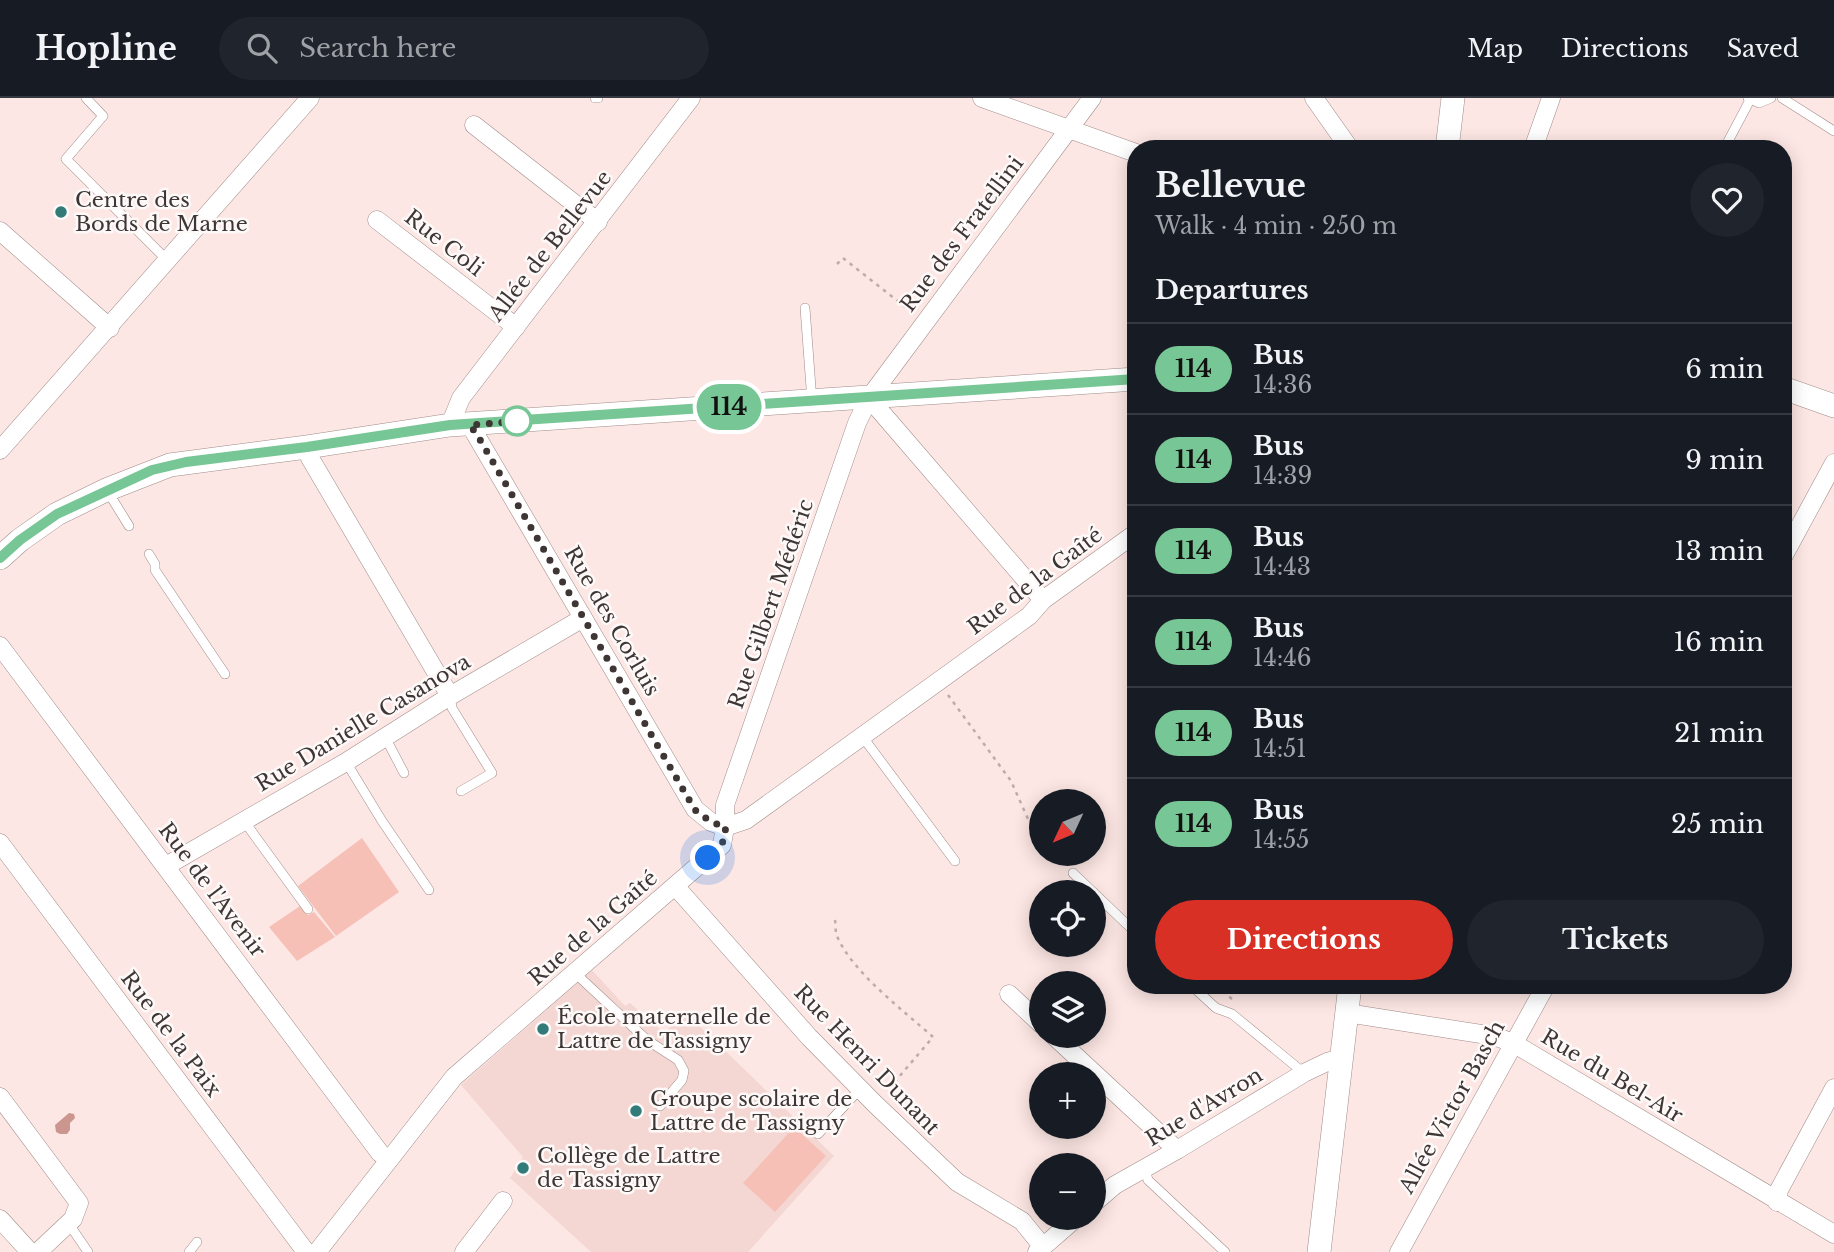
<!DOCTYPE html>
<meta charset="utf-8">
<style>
:root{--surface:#171b24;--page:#20242c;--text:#f1f3f6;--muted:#9ea1a6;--line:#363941;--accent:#d93025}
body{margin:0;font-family:"Libre Baskerville",serif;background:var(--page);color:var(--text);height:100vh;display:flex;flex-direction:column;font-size:26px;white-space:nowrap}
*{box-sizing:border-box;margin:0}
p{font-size:23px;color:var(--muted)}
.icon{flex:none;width:38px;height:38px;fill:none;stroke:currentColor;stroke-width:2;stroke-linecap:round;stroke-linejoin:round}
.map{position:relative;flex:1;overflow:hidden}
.sheet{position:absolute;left:1127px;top:42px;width:665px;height:854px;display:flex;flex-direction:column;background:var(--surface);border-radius:28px;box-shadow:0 4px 18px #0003}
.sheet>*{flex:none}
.badge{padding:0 14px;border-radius:23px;font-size:24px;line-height:46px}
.needle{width:46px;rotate:226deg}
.tools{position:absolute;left:1029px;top:691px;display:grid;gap:14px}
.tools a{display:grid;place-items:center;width:77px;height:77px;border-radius:50%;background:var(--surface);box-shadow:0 4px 18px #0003;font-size:35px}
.you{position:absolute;width:35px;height:35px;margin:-18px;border:5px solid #fff;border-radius:50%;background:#1a73e8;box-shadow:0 0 0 10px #1a73e833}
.map>.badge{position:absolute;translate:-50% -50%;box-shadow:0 0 0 4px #fff}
h2{padding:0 28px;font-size:26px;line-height:63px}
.round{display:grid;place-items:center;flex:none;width:74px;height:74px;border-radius:37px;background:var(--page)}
.head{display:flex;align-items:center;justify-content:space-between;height:119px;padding:0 28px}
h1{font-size:33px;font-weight:700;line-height:52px}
.action{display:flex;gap:14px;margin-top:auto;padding:14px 28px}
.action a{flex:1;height:80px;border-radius:42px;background:var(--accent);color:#fff;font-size:28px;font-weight:700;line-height:80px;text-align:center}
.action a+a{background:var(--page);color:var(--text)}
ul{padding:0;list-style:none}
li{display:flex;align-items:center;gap:21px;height:91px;padding:0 28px;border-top:2px solid var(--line)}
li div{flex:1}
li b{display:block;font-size:26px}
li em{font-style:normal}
li .badge{min-width:77px;font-weight:700;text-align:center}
header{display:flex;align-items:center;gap:42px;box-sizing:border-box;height:98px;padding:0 35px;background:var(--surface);border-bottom:2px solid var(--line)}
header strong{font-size:33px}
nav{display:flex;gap:38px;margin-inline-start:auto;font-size:24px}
.search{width:490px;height:63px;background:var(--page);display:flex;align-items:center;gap:18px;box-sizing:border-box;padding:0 24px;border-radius:38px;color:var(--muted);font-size:26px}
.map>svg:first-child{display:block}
.built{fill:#f4d7d2}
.green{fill:#f7c0b7}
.water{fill:#cb968e}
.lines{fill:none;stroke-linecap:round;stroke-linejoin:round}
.service-casing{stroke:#a08c89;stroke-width:10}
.minor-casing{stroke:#a08c89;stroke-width:19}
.tertiary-casing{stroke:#a08c89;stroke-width:24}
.path{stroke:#beacaa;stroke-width:2.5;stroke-dasharray:3.5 5;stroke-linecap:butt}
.service{stroke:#fff;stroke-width:9}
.minor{stroke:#fff;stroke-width:18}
.tertiary{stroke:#fff;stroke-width:23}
.line-casing{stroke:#fff;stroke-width:16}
.line{stroke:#77c695;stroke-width:10}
.walk{stroke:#3e3634;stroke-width:7;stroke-dasharray:0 12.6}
.poi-dot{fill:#327b78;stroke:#fdf9f8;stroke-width:2.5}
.stop-dot{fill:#fff;stroke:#77c695;stroke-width:3.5}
.labels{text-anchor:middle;stroke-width:5;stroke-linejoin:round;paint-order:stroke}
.poi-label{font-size:21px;fill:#3e3634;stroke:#fdf9f8;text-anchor:start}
.street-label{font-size:21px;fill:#3e3634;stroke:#fdf9f8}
</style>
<header>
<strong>Hopline</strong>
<div class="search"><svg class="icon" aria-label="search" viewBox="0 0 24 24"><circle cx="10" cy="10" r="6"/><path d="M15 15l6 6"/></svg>Search here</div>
<nav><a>Map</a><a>Directions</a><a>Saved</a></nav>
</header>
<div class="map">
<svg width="1834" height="1154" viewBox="0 0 1834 1154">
<rect width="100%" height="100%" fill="#fde7e4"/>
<path class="built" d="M592,872L625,908L630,905L664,935L685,914L834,1058L748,1154H591L510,1080L523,1059L461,987Z"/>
<g class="green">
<path d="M362,740L399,794L336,838L298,788Z"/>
<path d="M300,808L308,817L314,814L335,839L297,863L269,829Z"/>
<path d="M794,1029L826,1058L775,1114L743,1085Z"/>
</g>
<path class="water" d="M69,1015L74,1016L75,1020L70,1025V1032L67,1036H60L56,1034L55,1027Z"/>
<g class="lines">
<defs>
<g id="service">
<path d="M86,0L103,18L66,61L168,163"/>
<path d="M595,0H598"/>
<path d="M1748,0L1759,5L1771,0"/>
<path d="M1782,0L1834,33"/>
<path d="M1724,51L1750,2"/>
<path d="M805,210L812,303"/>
<path d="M108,394L129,428"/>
<path d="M149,456L155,466V472L225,576"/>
<path d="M450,598L452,610L492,675L461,693"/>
<path d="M862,638L955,763"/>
<path d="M385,639L404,675"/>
<path d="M346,664L382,723L429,792"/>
<path d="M244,723L308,811"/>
<path d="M1073,775L1093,794"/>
<path d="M1094,795L1136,835"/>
<path d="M575,875L647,942L678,962L684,973L682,982L660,1008"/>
<path d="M1191,887L1216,910L1232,916L1304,975"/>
<path d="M818,1036L860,991"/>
<path d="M1145,1071L1148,1082L1225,1154"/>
<path d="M69,1126L88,1154"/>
<path d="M189,1154L197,1144"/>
</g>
<g id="minor">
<path d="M982,0L1136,55"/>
<path d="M1314,0L1350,51"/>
<path d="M474,27L598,124"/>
<path d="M1533,51L1551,0"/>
<path d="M377,122L516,229"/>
<path d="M0,133L110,230"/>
<path d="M869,300L1043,502"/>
<path d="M450,327L461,300L691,0"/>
<path d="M470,327L695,711L711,724L725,729"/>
<path d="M307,349L310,360L450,598"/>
<path d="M0,352L310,0"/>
<path d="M1783,459L1834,365"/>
<path d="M0,548L380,1055L389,1062"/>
<path d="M725,729L746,722L1029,518L1043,502L1136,435"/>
<path d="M0,745L306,1154"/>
<path d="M166,768L346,664L450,598L583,520"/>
<path d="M676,789L809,939L875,1006L957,1084L1022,1123L1043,1149"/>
<path d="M1009,896L1041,926"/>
<path d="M1347,915L1494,938L1513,945L1834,1136"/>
<path d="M1054,938L1177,1052"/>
<path d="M0,999L79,1105L73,1121L38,1154"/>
<path d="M1777,1104L1779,1092L1834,990"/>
<path d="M1094,1105L1115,1087L1177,1052L1304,975L1327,964L1342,960"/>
<path d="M0,1121L30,1154"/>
<path d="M317,1154L454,979L722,747L725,729V707L857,325L869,300L1092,0"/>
<path d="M464,1154L503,1103"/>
<path d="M1037,1154L1076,1120"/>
<path d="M1399,1154L1546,887"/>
</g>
<g id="tertiary">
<path d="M1447,51L1453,0"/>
<path d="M1783,290L1834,308"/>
<path d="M0,460L20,442L57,416L106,392L170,367L307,349L450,327L1136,281"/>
<path d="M1319,1154L1350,887"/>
</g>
</defs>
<use href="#service" class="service-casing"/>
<use href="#minor" class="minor-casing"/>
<use href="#tertiary" class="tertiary-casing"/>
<g class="path">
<path d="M837,166L843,160L913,215"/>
<path d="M948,597L1011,683L1041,750"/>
<path d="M835,822C836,827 835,834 837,838C852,874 904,913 933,939L887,993"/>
<path d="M1217,887L1235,904"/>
</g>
<use href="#service" class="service"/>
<use href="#minor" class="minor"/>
<use href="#tertiary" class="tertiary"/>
</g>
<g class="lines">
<defs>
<path id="line" d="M0,460L20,442L57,416L152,372L186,364L307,349L450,327L1136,281"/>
</defs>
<use href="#line" class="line-casing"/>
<use href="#line" class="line"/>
<path class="walk" d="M517,323H522L470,327L479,340L695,712L711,724L726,729L722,747L708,760"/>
</g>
<g class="poi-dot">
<circle cx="61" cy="114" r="7"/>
<circle cx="543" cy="931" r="7"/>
<circle cx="636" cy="1013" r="7"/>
<circle cx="523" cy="1070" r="7"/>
</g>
<circle class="stop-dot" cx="517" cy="323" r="14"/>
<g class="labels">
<g class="poi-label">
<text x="75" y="109">Centre des<tspan x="75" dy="24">Bords de Marne</tspan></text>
<text x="557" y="926">École maternelle de<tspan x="557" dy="24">Lattre de Tassigny</tspan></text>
<text x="650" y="1008">Groupe scolaire de<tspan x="650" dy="24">Lattre de Tassigny</tspan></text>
<text x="537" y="1065">Collège de Lattre<tspan x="537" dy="24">de Tassigny</tspan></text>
</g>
<g class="street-label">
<text transform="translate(962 136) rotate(-53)" y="7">Rue des Fratellini</text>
<text transform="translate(444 145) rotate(38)" y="7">Rue Coli</text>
<text transform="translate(550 148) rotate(-52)" y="7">Allée de Bellevue</text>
<text transform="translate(1035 483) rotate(-37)" y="7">Rue de la Gaîté</text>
<text transform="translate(771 506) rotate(-71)" y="7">Rue Gilbert Médéric</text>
<text transform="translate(612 523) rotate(60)" y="7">Rue des Corluis</text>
<text transform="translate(363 625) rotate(-31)" y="7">Rue Danielle Casanova</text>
<text transform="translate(212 792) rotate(53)" y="7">Rue de l'Avenir</text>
<text transform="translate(593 830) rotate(-41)" y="7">Rue de la Gaîté</text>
<text transform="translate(171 936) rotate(53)" y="7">Rue de la Paix</text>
<text transform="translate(867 962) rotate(46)" y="7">Rue Henri Dunant</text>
<text transform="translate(1612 978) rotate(31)" y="7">Rue du Bel-Air</text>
<text transform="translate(1204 1009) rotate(-31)" y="7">Rue d'Avron</text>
<text transform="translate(1452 1009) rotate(-61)" y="7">Allée Victor Basch</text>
</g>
</g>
</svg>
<div class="tools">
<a><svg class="needle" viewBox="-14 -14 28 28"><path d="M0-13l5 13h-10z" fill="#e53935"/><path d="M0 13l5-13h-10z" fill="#9ea1a6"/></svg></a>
<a><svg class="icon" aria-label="locate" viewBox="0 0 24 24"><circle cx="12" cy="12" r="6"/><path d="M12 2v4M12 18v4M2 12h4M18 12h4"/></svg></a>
<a><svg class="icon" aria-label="layers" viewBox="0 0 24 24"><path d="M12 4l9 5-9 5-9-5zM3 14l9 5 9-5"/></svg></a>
<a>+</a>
<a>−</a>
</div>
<div class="you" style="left:708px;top:760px"></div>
<b class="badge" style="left:729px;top:309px;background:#77c695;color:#111">114</b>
<section class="sheet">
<div class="head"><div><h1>Bellevue</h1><p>Walk · 4 min · 250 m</p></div><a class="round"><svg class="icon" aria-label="heart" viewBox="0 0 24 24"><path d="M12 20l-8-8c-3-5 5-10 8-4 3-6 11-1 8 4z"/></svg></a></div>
<h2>Departures</h2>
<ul>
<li><span class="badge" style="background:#77c695;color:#111">114</span><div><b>Bus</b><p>14:36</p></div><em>6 min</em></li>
<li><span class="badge" style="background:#77c695;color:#111">114</span><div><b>Bus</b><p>14:39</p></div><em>9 min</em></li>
<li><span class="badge" style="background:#77c695;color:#111">114</span><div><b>Bus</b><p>14:43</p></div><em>13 min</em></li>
<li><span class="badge" style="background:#77c695;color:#111">114</span><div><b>Bus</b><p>14:46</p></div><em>16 min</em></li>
<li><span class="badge" style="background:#77c695;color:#111">114</span><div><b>Bus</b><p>14:51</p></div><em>21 min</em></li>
<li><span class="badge" style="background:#77c695;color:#111">114</span><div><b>Bus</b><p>14:55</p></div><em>25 min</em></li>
</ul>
<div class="action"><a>Directions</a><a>Tickets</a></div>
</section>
</div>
